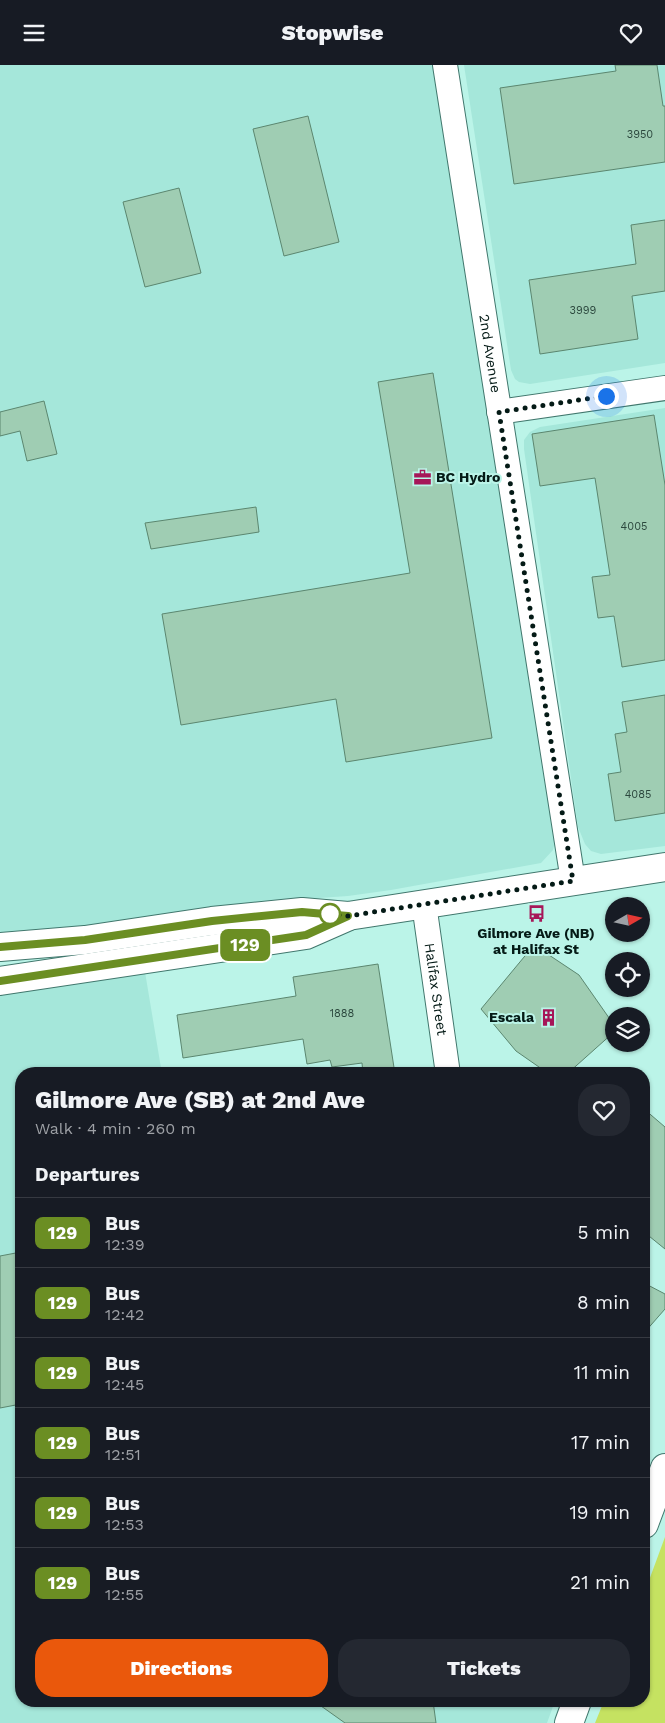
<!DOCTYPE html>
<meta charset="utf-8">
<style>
:root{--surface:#171b24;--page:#242831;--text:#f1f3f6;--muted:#9ea1a6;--line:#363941;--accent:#ea580c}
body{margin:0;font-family:"Work Sans",sans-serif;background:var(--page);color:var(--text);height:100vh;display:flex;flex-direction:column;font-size:19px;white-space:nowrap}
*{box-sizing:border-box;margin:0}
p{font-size:16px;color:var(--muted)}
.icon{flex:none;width:28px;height:28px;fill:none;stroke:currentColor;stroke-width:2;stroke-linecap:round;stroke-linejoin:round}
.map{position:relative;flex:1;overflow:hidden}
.side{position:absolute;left:15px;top:1002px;width:635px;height:640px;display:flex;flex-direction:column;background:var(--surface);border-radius:20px;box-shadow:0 1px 4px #0004}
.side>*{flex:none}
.badge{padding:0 10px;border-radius:8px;font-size:18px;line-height:32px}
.needle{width:32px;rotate:81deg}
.fabs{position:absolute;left:605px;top:832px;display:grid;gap:10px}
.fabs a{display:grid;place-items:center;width:45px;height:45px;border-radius:50%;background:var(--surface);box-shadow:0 1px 4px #0004;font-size:25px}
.you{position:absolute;width:25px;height:25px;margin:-12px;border:4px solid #fff;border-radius:50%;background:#1a73e8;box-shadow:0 0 0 8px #1a73e833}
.map>.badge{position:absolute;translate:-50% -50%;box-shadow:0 0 0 2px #fff}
h2{padding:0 20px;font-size:19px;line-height:45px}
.round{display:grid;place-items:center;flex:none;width:52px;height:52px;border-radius:20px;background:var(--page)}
.overview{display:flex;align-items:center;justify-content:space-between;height:85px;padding:0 20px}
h1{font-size:24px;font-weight:800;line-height:38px}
.action{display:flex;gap:10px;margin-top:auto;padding:10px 20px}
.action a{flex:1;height:58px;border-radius:20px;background:var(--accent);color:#fff;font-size:20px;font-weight:800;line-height:58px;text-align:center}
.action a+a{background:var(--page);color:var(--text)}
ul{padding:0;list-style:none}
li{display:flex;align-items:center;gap:15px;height:70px;padding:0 20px;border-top:1px solid var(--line)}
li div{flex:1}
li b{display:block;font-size:19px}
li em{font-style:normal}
li .badge{min-width:55px;font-weight:700;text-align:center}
header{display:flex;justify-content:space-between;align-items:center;height:65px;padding:0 20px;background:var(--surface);font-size:22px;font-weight:800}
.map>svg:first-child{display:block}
.built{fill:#a5e7da}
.green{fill:#c5e261}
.building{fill:#9fcdb3;stroke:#5b866f}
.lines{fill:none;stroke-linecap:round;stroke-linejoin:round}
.minor-casing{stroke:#41776d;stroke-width:26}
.tertiary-casing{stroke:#41776d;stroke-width:30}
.minor{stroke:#fff;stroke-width:24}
.tertiary{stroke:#fff;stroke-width:28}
.line-casing{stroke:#fff;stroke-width:11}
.line{stroke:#6b8e23;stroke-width:8}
.walk{stroke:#041a16;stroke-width:5;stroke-dasharray:0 9}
.stop-dot{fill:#fff;stroke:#6b8e23;stroke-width:2.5}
.labels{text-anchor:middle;stroke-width:4;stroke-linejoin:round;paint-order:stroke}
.number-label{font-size:11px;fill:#2b473d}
.street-label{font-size:14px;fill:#041a16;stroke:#bbf4e8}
.poi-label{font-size:14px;font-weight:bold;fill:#041a16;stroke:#bbf4e8;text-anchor:start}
</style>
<header><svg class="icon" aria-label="menu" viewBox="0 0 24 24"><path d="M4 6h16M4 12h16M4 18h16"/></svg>Stopwise<svg class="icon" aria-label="heart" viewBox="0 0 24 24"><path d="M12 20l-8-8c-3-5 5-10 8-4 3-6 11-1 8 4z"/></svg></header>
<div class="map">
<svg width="665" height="1658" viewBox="0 0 665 1658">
<rect width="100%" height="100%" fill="#bbf4e8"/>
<g class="built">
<path d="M0,0H435L553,765L555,776L553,785L541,798L391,825L348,831L247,838L80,865L0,867Z"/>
<path d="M464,0H665V298L530,319L519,317L515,314L511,305Z"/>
<path d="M665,343V781L601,789L591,786L585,779L578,762L524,384V375L530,367L540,362Z"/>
<path d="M145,907L162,1009H21V1636H555L547,1658H0V924Z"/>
</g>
<path class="green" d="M665,1472V1658H595L604,1636H644V1529Z"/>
<g class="building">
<path d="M615,0H657L663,41H665V97L514,119L500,23L616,6Z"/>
<path d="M308,51L339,177L284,191L253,64Z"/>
<path d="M179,123L201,208L145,222L123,137Z"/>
<path d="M665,155V226L632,231L638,274L540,289L529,215L636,199L631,160Z"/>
<path d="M433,308L492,673L346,697L336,634L181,660L162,549L410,508L378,317Z"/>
<path d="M44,336L57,389L27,396L20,366L0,371V347Z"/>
<path d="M654,350L665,420V595L622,602L614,551L598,553L592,512L610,510L595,413L540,421L532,369Z"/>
<path d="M256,442L259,467L151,484L145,458Z"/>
<path d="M665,630V748L615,756L608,709L621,707L615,669L627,667L622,637Z"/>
<path d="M534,880L579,910L614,960V967L567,1009H549L516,986L481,944Z"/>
<path d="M378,899L395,1009H363L362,998L332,1002L330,995L307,999L303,974L183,993L177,950L296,931L293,912Z"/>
<path d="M644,1044L665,1062V1184L644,1167Z"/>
<path d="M21,1187V1339L0,1343V1191Z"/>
<path d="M644,1218L665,1229V1244L644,1268Z"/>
<path d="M314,1636H433L436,1658H345Z"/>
</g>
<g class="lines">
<defs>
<g id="minor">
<path id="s1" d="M445,0L573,816"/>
<path d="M499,347L665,323"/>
<path id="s2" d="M424,839L448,1009"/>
</g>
<g id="tertiary">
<path d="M0,882L85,875L212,856L302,847L348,851L665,802"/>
<path d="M0,916L306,870L347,852"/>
<path d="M644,1459L665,1403"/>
<path d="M569,1658L577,1636"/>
</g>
</defs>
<use href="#minor" class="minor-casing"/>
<use href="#tertiary" class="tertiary-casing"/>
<use href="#minor" class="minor"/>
<use href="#tertiary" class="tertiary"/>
</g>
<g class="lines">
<defs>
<path id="line" d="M0,882L85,875L212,856L302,847L348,851L306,870L0,916"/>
</defs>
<use href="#line" class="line-casing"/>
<use href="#line" class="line"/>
<path class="walk" d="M330,849L348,851L573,816L499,347L606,331"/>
</g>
<defs>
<symbol id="office-bare" viewBox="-9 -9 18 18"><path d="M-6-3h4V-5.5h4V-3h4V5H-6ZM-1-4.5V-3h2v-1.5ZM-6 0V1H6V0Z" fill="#a61658" stroke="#bbf4e8" stroke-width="2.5" paint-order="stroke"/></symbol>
<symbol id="bus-bare" viewBox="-9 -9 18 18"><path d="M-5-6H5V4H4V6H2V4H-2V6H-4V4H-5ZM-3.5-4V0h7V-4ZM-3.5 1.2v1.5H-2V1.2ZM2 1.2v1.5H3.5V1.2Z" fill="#a61658" stroke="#bbf4e8" stroke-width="2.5" paint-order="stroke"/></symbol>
<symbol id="building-bare" viewBox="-9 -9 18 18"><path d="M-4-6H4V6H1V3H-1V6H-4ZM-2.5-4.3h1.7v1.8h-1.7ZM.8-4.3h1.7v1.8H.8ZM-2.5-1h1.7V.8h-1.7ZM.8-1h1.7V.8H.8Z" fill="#a61658" stroke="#bbf4e8" stroke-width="2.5" paint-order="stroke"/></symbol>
</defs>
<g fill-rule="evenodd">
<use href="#office-bare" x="410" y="400" width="25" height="25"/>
<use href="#bus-bare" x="524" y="836" width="25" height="25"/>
<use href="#building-bare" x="536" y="940" width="25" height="25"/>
</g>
<circle class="stop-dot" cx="330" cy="849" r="10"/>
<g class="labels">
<g class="number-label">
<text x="640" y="73">3950</text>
<text x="583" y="249">3999</text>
<text x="634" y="465">4005</text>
<text x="638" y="733">4085</text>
<text x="342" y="952">1888</text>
</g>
<g class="street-label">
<text dy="5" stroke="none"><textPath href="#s1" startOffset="292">2nd Avenue</textPath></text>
<text dy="5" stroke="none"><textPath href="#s2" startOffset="86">Halifax Street</textPath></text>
</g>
<g class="poi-label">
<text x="436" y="417">BC Hydro</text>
<text x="536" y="873" text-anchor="middle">Gilmore Ave (NB)<tspan x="536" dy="16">at Halifax St</tspan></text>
<text x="534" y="957" text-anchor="end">Escala</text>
</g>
</g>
</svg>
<div class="fabs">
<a><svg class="needle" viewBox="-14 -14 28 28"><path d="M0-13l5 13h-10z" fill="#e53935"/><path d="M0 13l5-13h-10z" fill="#9ea1a6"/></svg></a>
<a><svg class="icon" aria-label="locate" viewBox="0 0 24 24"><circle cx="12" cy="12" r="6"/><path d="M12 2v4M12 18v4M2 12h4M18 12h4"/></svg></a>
<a><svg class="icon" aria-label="layers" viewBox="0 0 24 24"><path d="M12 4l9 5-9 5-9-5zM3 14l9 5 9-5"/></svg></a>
</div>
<div class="you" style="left:606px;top:331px"></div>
<b class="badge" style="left:245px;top:880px;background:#6b8e23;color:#fff">129</b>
<section class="side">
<div class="overview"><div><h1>Gilmore Ave (SB) at 2nd Ave</h1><p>Walk · 4 min · 260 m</p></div><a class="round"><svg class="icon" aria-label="heart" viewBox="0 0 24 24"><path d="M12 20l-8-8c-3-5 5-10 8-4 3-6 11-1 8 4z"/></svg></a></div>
<h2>Departures</h2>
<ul>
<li><span class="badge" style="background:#6b8e23;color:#fff">129</span><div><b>Bus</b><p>12:39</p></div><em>5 min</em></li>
<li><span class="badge" style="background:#6b8e23;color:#fff">129</span><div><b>Bus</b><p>12:42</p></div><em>8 min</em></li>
<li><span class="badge" style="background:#6b8e23;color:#fff">129</span><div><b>Bus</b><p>12:45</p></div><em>11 min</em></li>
<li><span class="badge" style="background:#6b8e23;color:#fff">129</span><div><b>Bus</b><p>12:51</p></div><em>17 min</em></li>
<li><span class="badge" style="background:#6b8e23;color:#fff">129</span><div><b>Bus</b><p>12:53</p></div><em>19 min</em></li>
<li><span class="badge" style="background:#6b8e23;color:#fff">129</span><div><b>Bus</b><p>12:55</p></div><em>21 min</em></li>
</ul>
<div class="action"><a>Directions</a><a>Tickets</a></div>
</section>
</div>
